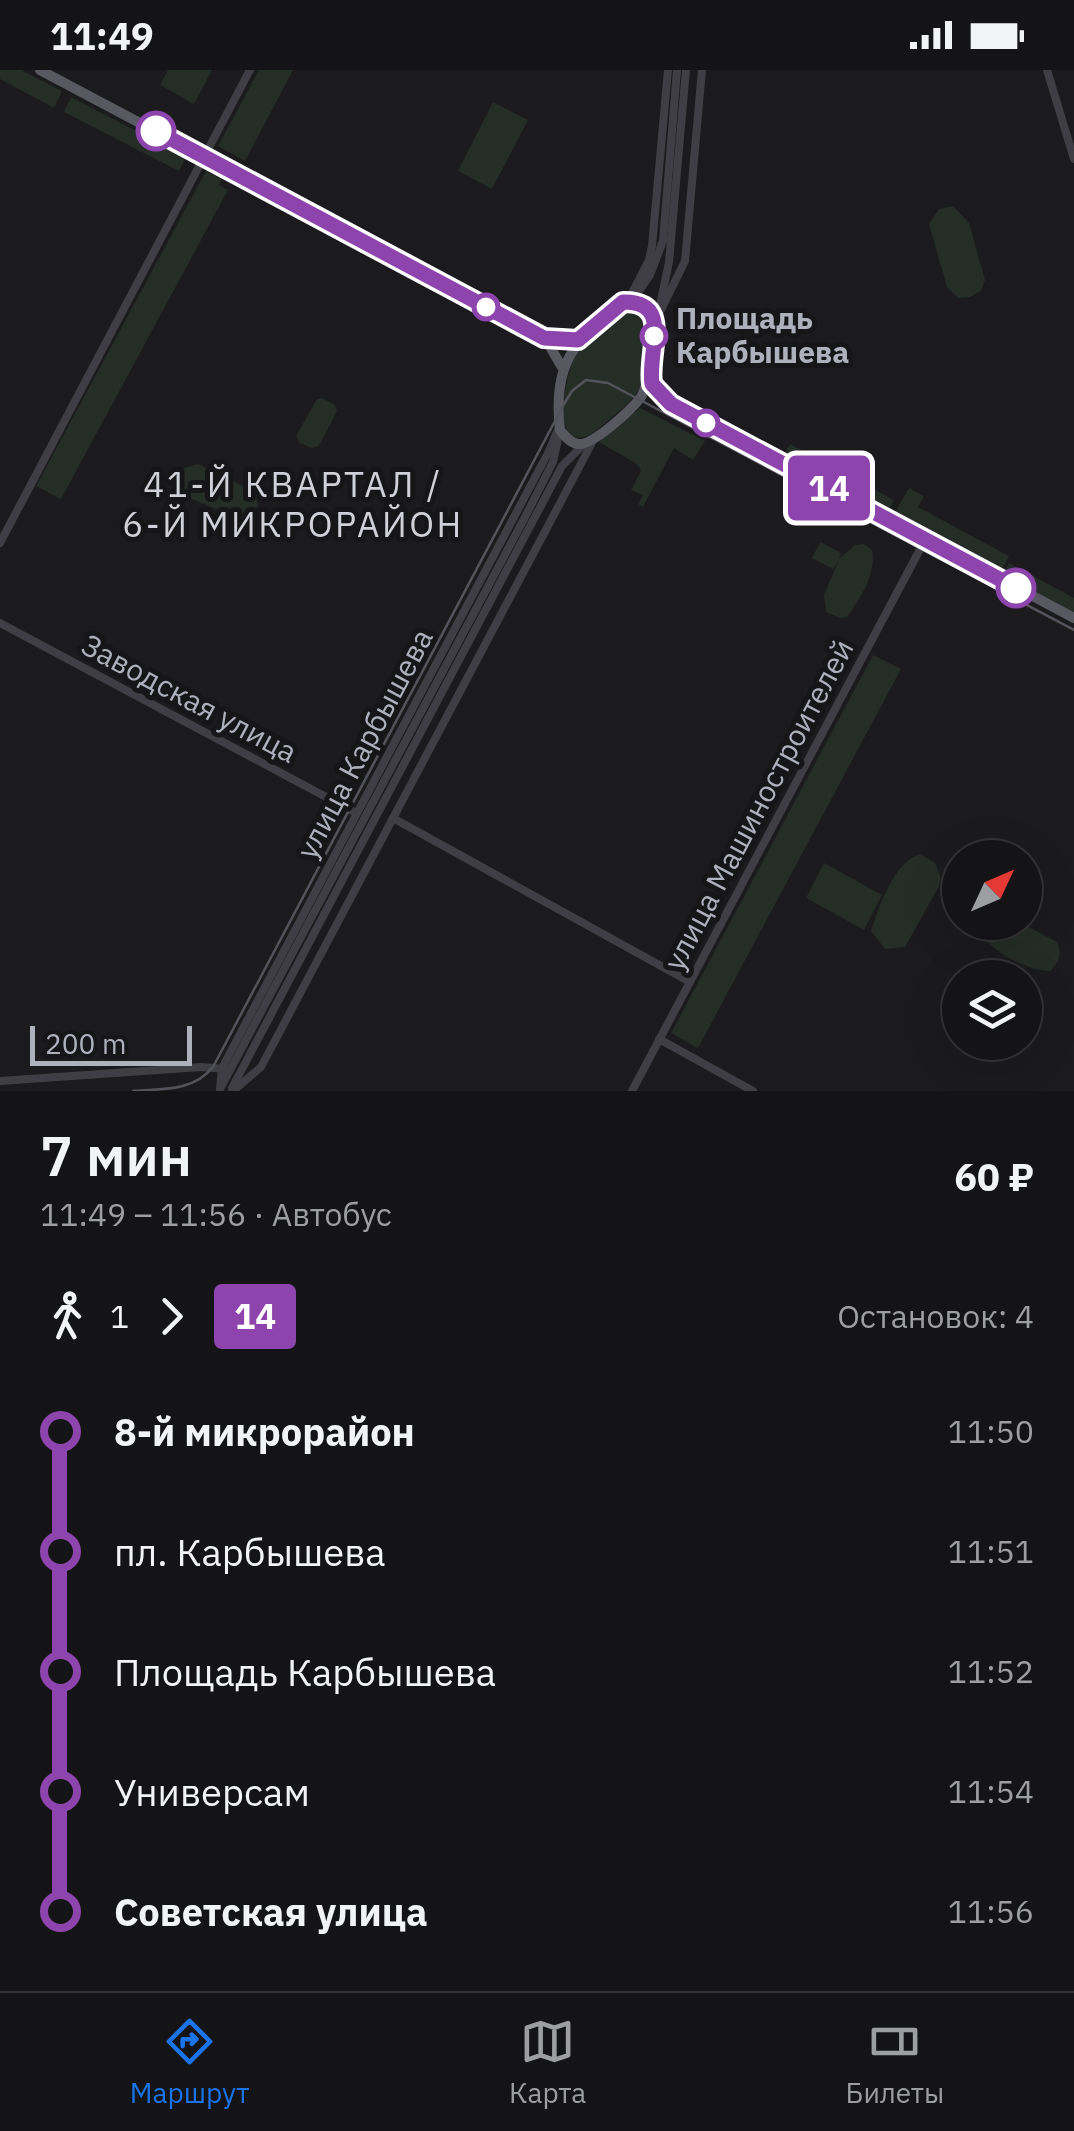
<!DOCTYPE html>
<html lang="ru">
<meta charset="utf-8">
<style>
:root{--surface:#141416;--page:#1d1d1f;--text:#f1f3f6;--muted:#9d9ea1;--line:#333335;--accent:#1a73e8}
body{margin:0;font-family:"IBM Plex Sans",sans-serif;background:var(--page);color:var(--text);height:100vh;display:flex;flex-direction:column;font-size:38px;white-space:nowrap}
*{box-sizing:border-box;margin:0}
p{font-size:32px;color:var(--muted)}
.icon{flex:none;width:55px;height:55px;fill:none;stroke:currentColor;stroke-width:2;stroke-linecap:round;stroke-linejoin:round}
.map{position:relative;height:1021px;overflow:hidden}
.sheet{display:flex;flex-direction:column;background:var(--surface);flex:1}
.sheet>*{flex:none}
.badge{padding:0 20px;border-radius:8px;font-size:35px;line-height:65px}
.needle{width:65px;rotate:46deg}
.fabs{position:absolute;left:942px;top:770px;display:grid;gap:20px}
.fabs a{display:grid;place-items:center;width:100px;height:100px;border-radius:50%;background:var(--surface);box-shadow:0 10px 40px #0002,0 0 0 2px var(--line);font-size:50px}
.scale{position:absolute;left:30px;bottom:25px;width:162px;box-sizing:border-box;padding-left:10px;border:5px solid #aeb0bc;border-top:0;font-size:28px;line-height:35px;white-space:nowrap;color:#aeb0bc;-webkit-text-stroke:8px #161618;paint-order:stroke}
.map>.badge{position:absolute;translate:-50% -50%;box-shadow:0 0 0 5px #fff}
.legs{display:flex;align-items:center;gap:15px;height:110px;padding:0 40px;font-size:32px}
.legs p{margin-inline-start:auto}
.headline{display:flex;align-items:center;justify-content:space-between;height:170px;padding:0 40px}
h1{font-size:55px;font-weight:600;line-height:75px}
ul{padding:0 40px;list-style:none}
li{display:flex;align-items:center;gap:35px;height:120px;font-size:38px}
li i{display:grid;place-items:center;width:15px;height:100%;margin:0 12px;background:currentColor}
li i::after{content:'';width:25px;height:25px;margin:-12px;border:8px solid;border-radius:50%;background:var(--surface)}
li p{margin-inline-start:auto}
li:first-child i{background:linear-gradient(#0000 50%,currentColor 0)}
li:last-child i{background:linear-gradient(currentColor 50%,#0000 0)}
.status{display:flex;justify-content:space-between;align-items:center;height:70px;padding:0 50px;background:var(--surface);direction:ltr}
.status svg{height:28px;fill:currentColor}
.menu{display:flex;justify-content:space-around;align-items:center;height:140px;border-top:2px solid var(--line);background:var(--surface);font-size:28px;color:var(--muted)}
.menu a{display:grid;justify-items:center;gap:5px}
.menu .active{color:var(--accent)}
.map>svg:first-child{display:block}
.green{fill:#252d27}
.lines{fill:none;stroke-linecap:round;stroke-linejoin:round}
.minor{stroke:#3e3e44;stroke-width:8}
.major{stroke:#585861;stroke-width:10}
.tram{stroke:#53545b;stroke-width:2.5}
.line-1-casing{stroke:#fff;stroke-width:22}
.line-1{stroke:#8e44ad;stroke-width:15}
.stop-1-dot{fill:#fff;stroke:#8e44ad;stroke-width:5}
.labels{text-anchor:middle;stroke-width:10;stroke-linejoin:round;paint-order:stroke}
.stop-label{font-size:30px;font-weight:bold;fill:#aeb0bc;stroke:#161618;text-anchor:start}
.street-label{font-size:30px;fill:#aeb0bc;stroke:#161618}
.quarter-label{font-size:35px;letter-spacing:2.5px;fill:#cfd0d8;stroke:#161618}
</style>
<div class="status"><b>11:49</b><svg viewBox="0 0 49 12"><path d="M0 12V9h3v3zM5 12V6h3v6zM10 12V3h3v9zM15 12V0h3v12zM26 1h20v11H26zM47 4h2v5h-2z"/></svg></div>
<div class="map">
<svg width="1074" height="1021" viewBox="0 0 1074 1021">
<rect width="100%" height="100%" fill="#1b1b1d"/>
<g class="green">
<path d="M0,0H21L62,21L54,38L0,9Z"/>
<path d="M168,0H212L194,34L160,15Z"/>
<path d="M259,0H293L245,91L218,76Z"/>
<path d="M71,27L186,87L179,101L64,42Z"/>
<path d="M493,32L528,50L492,119L458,101Z"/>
<path d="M206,101L222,110L219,115L228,120L61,429L36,416Z"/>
<path d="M953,136L969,153L985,210L981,221L970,227L958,228L947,217L929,154L939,139Z"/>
<path d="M631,236L646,244L649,252C647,272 648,296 641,314C635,329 622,339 610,349C602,355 594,365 584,367C549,374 568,297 577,281C586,265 608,252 623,239Z"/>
<path d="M322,328L335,335L337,341L319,376L312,378L300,373L296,366L317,329Z"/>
<path d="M640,338L705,371L693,390L674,378L643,437L638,434L643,425L631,420L641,401L637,394L599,372Z"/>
<path d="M790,374L894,430L887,444L782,388Z"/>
<path d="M198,394L255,422L258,435L252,447L244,450L192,429L181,419L180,405L184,398Z"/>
<path d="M909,418L924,426L918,437L1009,486L1000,504L894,444Z"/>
<path d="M820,472L841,483L839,489L855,475L864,474L872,480C877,503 860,529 847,547L840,548L826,542L824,525L839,490L833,499L812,488Z"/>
<path d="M1009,493L1074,528V544L1003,505Z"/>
<path d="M873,585L901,599L698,978L671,963Z"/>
<path d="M920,784L935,793L941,808L938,818L905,877L885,879L871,861C879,836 894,792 920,784Z"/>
<path d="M824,793L882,825L864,860L806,828Z"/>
<path d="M984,853H1021L1057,872C1062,885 1060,891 1050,901C1029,901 994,883 982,865Z"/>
</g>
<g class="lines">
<g class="minor">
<path d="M1047,0L1074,89"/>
<path d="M633,221L649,190L652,176L668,0"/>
<path d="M624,231L639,221L650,205L663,171L677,0"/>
<path d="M659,240L669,192L686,0"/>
<path d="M655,252L685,191L702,0"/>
<path d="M0,473L250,0"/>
<path d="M0,553L356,743"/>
<path d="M393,748L690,912"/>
<path d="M659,969L753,1021"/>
<path d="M0,1011L201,997L225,999"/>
<path d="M221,1017L524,449L553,392L559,365"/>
<path d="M232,1018L562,396L584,374"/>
<path d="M220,1019L222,998L549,381L559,357"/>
<path d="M233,1021L261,997L593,371"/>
<path d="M632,1021L925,470"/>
</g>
<g class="major">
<path d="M40,0L539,265L556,271L578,270"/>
<path d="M623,232C634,232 645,232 652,242C661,255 649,314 641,327C632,339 593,376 578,374C570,373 565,366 560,360C552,294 574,270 623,232Z"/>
<path d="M545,268L563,299"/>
<path d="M650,302L655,319L671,334L1074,548"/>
</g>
<path class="tram" d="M133,1021C163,1019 194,1021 213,997L564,334L572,321L586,310L608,313L1074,560"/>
</g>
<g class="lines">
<defs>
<path id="line-1" d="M156,61L544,268L578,270L623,232C674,231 647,281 652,314L671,334L1016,518"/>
</defs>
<use href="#line-1" class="line-1-casing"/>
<use href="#line-1" class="line-1"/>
</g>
<g class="stop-1-dot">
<circle cx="156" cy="61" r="18"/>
<circle cx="486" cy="237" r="12"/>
<circle cx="654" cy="266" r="12"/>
<circle cx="706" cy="353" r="12"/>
<circle cx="1016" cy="518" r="18"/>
</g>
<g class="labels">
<g class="stop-label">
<text x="676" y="259">Площадь<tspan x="676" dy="34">Карбышева</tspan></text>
</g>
<g class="street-label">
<text transform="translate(189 629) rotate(28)" y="10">Заводская улица</text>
<text transform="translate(365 674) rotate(-62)" y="10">улица Карбышева</text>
<text transform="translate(759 735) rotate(-62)" y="10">улица Машиностроителей</text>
</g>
<g class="quarter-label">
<text x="293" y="427">41-Й КВАРТАЛ /<tspan x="293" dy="40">6-Й МИКРОРАЙОН</tspan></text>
</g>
</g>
</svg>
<div class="fabs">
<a><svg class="needle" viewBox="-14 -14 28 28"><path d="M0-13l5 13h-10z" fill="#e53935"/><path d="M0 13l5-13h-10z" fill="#9d9ea1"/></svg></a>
<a><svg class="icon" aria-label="layers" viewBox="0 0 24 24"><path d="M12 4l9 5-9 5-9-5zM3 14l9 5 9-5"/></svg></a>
</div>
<div class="scale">200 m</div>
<b class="badge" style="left:829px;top:418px;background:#8e44ad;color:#fff">14</b>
</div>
<section class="sheet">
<div class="headline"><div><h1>7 мин</h1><p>11:49 – 11:56 · Автобус</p></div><b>60 ₽</b></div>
<div class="legs"><svg class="icon" aria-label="walk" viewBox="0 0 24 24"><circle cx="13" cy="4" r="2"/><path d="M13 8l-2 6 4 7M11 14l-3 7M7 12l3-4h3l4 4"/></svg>1<svg class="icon" aria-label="forward" viewBox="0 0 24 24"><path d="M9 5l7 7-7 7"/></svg><b class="badge" style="background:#8e44ad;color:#fff">14</b><p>Остановок: 4</p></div>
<ul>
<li><i style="color:#8e44ad"></i><b>8-й микрорайон</b><p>11:50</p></li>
<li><i style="color:#8e44ad"></i><span>пл. Карбышева</span><p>11:51</p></li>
<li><i style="color:#8e44ad"></i><span>Площадь Карбышева</span><p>11:52</p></li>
<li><i style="color:#8e44ad"></i><span>Универсам</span><p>11:54</p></li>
<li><i style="color:#8e44ad"></i><b>Советская улица</b><p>11:56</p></li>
</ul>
</section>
<nav class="menu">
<a class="active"><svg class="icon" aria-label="directions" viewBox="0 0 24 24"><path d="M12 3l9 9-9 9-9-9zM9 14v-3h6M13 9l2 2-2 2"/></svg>Маршрут</a>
<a><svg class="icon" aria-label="map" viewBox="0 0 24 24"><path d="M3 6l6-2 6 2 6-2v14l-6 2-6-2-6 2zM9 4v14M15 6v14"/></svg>Карта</a>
<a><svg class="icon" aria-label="tickets" viewBox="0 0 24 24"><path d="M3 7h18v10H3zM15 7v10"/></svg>Билеты</a>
</nav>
